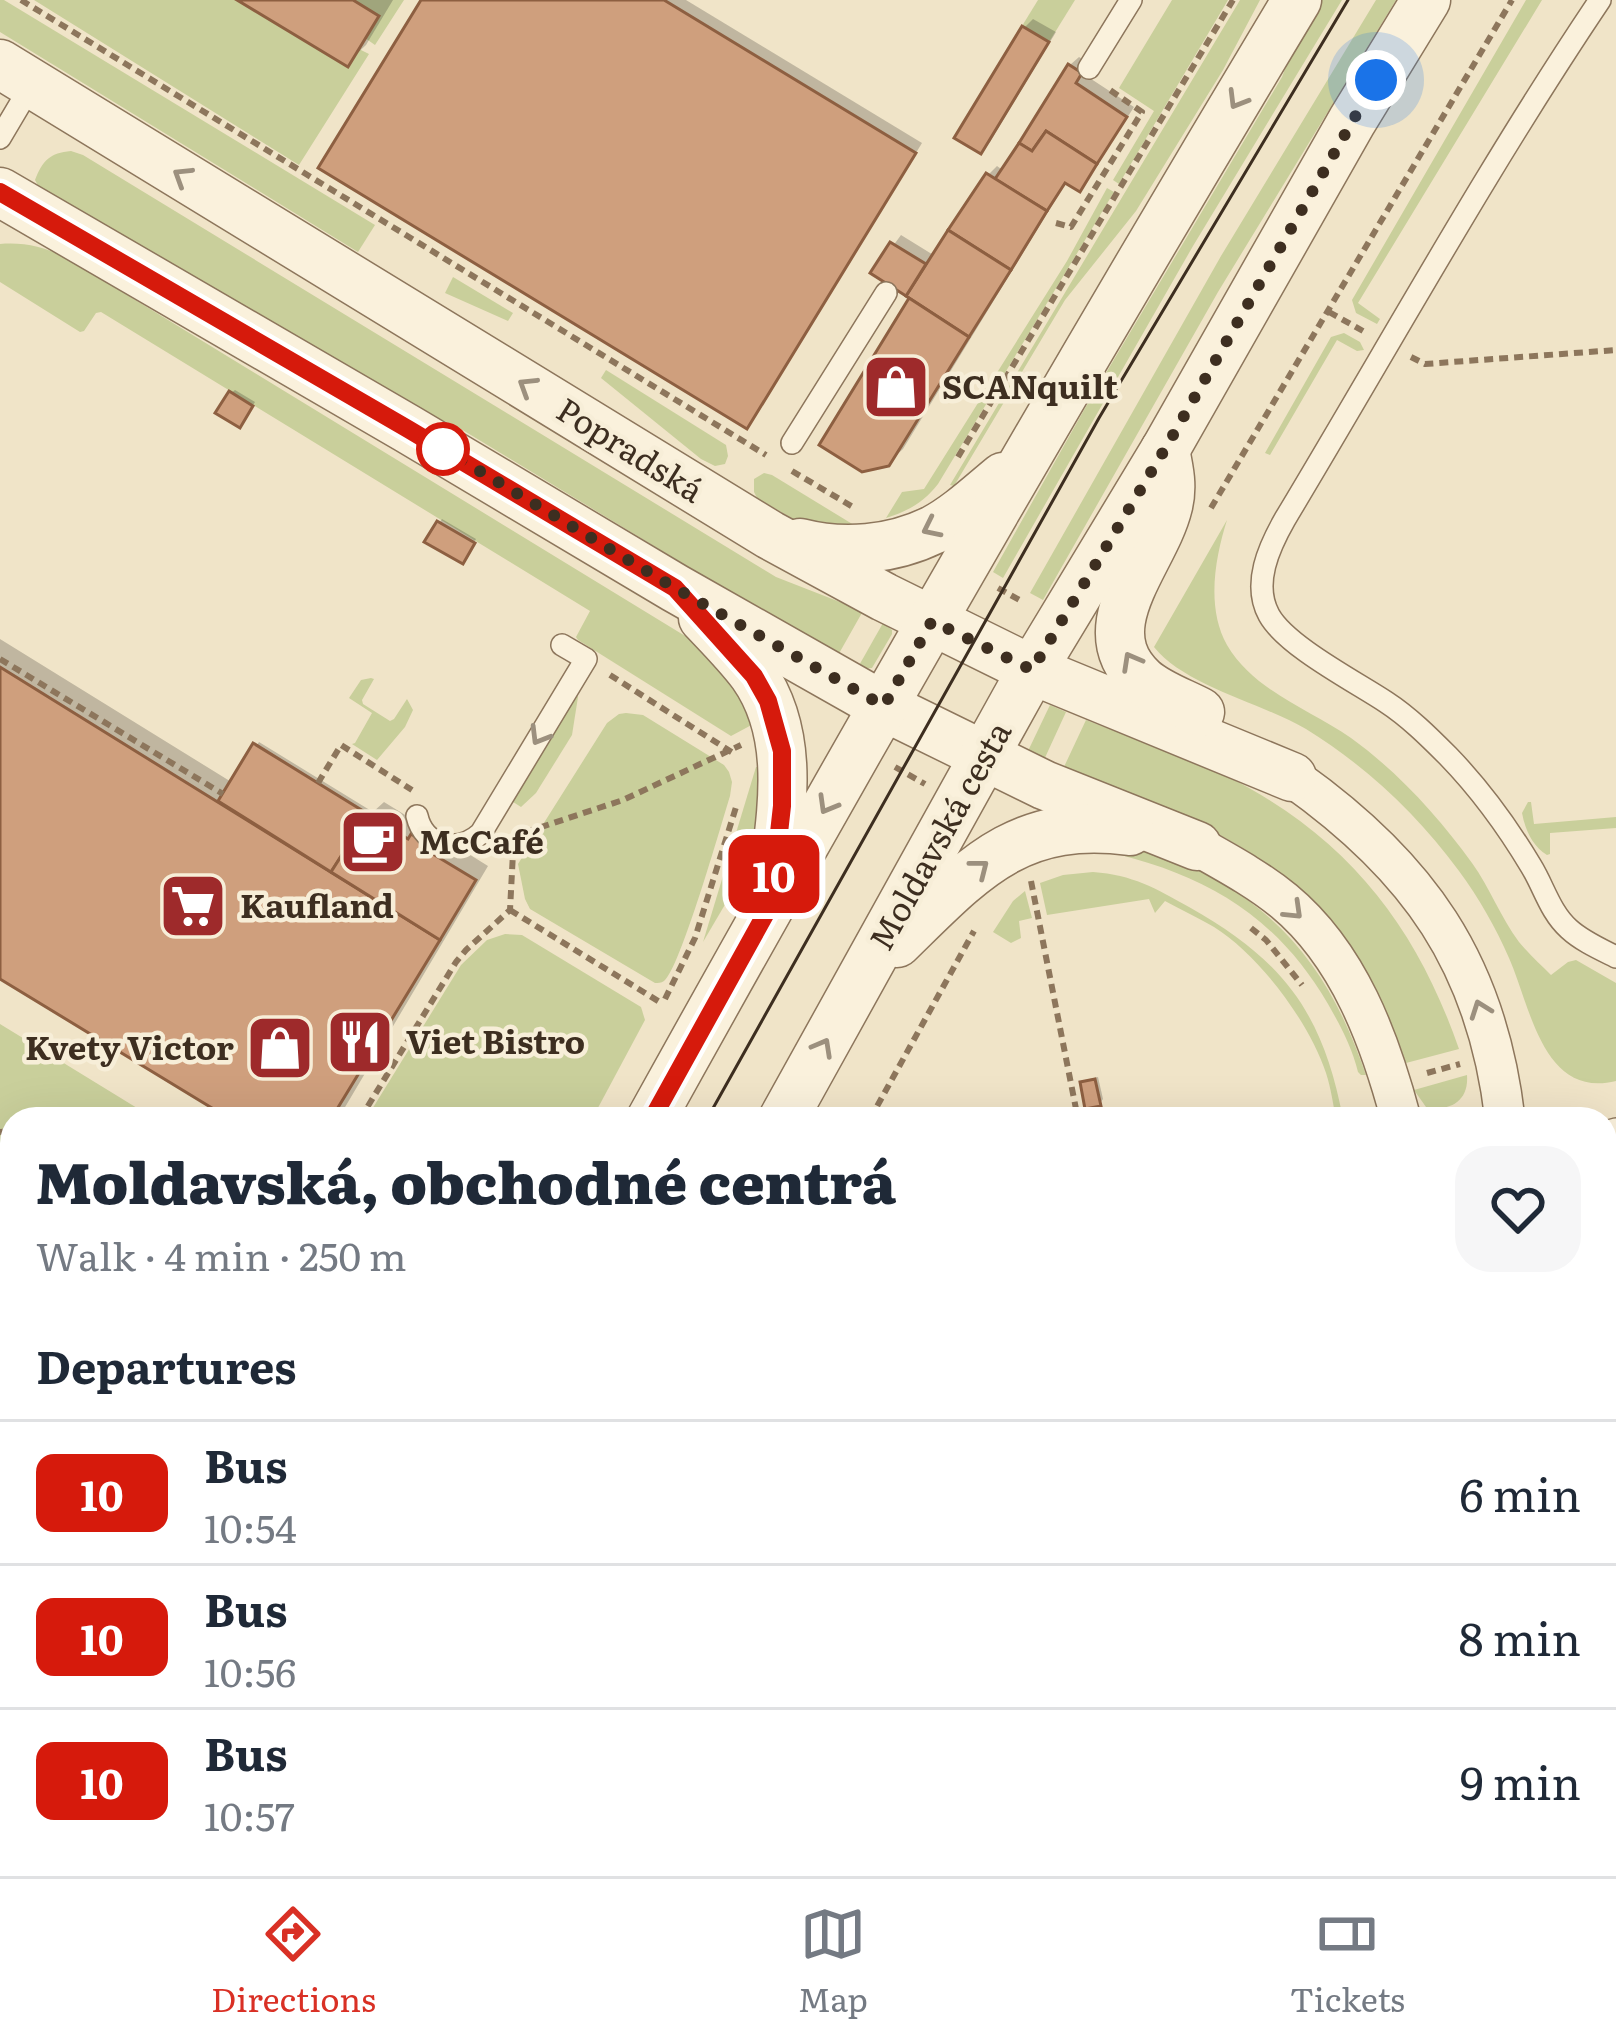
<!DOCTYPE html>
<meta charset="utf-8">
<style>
:root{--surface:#fff;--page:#f6f6f7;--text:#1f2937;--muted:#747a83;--line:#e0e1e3;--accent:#d93025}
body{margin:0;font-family:Literata,serif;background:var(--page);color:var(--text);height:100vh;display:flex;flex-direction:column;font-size:45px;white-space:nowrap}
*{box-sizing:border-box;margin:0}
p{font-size:39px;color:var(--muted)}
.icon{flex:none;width:66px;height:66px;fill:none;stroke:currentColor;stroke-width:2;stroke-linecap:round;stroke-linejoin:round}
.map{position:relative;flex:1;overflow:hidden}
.details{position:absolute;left:0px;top:1107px;width:1617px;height:771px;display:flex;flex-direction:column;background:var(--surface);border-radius:36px 36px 0 0;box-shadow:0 12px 48px #0002}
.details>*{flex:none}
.badge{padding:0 24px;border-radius:18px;font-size:42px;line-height:78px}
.you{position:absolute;width:60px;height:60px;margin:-30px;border:9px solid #fff;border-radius:50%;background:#1a73e8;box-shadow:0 0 0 18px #1a73e833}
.map>.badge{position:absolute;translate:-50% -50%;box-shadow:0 0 0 6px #fff}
h2{padding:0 36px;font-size:45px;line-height:108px}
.round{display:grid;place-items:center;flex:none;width:126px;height:126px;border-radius:36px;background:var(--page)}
.headline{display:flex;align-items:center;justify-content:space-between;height:204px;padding:0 36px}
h1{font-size:57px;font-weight:800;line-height:90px}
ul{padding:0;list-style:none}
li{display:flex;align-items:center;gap:36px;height:144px;padding:0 36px;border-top:3px solid var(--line)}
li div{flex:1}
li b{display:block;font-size:45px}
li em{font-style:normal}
li .badge{min-width:132px;font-weight:700;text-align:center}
.dock{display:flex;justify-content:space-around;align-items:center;height:168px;border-top:3px solid var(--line);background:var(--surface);font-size:33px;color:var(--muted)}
.dock a{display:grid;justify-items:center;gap:6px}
.dock .selected{color:var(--accent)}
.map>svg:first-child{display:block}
.green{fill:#c9cf9b}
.shadow{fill:#0003}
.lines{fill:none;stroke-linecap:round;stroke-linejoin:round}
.stream{stroke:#6f938a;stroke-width:10}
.building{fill:#cf9f7d;stroke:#8d5f41;stroke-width:3}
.service-casing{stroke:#8d765c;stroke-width:24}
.minor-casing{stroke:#8d765c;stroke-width:42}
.tertiary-casing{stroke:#8d765c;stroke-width:51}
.path{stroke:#8d765c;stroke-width:6;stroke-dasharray:9 6;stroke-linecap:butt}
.service{stroke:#faf1dc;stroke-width:21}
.minor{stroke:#faf1dc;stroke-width:39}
.tertiary{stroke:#faf1dc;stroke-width:48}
.tram{stroke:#3d2e20;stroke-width:3}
.oneway{stroke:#9c907e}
.line-casing{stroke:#fff;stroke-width:27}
.line{stroke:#d61a0c;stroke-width:18}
.walk{stroke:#3d2e20;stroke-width:12;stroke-dasharray:0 21.6}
.stop-dot{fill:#fff;stroke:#d61a0c;stroke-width:6}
.labels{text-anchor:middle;stroke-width:9;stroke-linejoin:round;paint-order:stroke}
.poi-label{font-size:33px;font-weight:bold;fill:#3d2e20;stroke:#f7eed8;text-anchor:start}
.street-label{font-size:33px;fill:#3d2e20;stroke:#f7eed8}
</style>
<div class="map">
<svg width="1616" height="1876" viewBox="0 0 1616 1876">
<rect width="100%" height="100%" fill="#f0e4c8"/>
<g class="green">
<path d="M0,0H4L375,225L358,252L0,32Z"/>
<path d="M34,0H237L347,67L359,49L369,54L299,165Z"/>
<path d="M353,0H404L375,45L365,38L379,16Z"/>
<path d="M1038,0H1075L1049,42L1022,26Z"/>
<path d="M1172,0H1228L1119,184L1113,180L1154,111L1119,88Z"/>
<path d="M1240,0H1260L1223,70L1136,211L1065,300L954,486L950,485Z"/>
<path d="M1319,0H1342L1193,246L1003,578L993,572L1084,410L1282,77L1287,64L1285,56Z"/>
<path d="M1376,0H1396L1218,292L1043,600L1030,593L1221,256Z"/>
<path d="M1526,0H1542L1358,303L1380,319L1377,324L1356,313L1352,300Z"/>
<path d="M71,151L83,155L776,577L863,611L837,657L456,426L346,378L41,191L35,180C43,160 50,153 71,151Z"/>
<path d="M1107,188L1114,192L938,484C923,503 908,511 886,518L902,492L924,489L1067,261Z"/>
<path d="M0,244C24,242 44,247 65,257L695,642L715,654L759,721L731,736L578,640L576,637L590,611L101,312L96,313L84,331L80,332L0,282Z"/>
<path d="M453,277L513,313L508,321L445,293Z"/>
<path d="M1344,333L1360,342L1364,350L1357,351L1337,340L1270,455L1265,453L1331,337Z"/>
<path d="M606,370L726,445L728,456L725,464L715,466L701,459L601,378Z"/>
<path d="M764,473L772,475L872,536L795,520L757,498L754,492V479Z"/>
<path d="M1227,520C1215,558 1206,608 1227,645C1254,691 1309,709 1351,738C1398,772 1438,816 1472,863C1490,888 1501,918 1519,942C1529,954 1541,965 1551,975L1568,962L1576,960L1616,983V1081C1543,1099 1531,1008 1509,958C1496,928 1479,898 1459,871C1418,815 1366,766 1306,729C1262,703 1185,686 1154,647Z"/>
<path d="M883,623L892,630V634L872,668L857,669Z"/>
<path d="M371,678L374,679L362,700L363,704L390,721L394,719L407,699L413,710L405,727L377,760L352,744L355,743L372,713L349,698L361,680Z"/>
<path d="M576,694L578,697L572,735L536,793L521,807L510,800Z"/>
<path d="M1050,705L1066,712L1043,762L1028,751Z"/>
<path d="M626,713L643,715L724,765L729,772L732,782L730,796C721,825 680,969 664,981C661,983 658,983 655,983L530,909L525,899L518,864L607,723L619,714Z"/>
<path d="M1086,720C1140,741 1199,759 1249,788C1357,849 1419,934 1459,1049L1406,1063C1376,980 1326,899 1249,852C1192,816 1125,794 1063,769Z"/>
<path d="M756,767L768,769L757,842L750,862L703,942Z"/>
<path d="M1528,802H1531L1534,824L1616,817V828L1550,833V854L1547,855C1532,846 1525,829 1522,813Z"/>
<path d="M1058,842C1089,845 1129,844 1159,851C1179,856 1201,869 1218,880C1297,928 1336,988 1366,1075H1361L1358,1072C1352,1047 1340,1025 1328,1004C1265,896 1175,862 1058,842Z"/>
<path d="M1093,872C1133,875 1155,888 1189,907C1283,960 1323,1012 1343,1119H1336C1333,1104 1331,1088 1326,1073C1309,1022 1260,956 1214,927C1199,918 1181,910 1165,901L1155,913L1149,899L1047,915L1040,883L1063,875Z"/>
<path d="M1025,891L1032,918L1019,921L1021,938L1011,943L993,932L1013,901Z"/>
<path d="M505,934L522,935L641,1007L645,1020L592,1119H366L461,965L487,940Z"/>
<path d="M0,1024L155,1119H12V1682L0,1702Z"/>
<path d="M1467,1075C1469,1101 1450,1112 1426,1107L1414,1090Z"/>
<path d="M1605,1180L1616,1181V1781L1605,1751Z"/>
<path d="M1321,1866H1467L1471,1876H1304Z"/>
</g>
<g class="shadow">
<path d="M243,0H393L366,45L347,63Z"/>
<path d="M425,0H686L922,143L756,416L747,425Z"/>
<path d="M1033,19L1056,32L990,142L981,151L1024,28Z"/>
<path d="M1079,57L1089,63L1082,73L1134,107L1088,179L1079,188L1067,181L903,449L888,463L911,300L914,297L874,272L901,235L935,256L988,175L997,166L1004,171L1070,65Z"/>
<path d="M235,390L255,402L243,421L231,393Z"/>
<path d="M442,519L476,539L466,556L439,523Z"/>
<path d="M0,639L233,783L259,742L373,812L384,802L423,826L427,822L437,829L435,833L488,866L338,1119H236L0,975Z"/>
<path d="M1098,1077L1103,1099L1100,1103L1083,1083L1086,1080Z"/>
</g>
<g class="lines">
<path class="stream" d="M188,1876L194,1866"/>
</g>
<g class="building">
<path d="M237,0H353L379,16L348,67Z"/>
<path d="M421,0H664L916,153L747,429L318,168Z"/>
<path d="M1022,26L1049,42L981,154L954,138Z"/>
<path d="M1068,64L1082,73L1076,83L1127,117L1097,164L1046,131L1032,151L1019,143Z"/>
<path d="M1046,131L1097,164L1080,192L1065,183L1047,211L995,179L1019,143L1032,151Z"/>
<path d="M986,173L1047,211L1011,270L948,230Z"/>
<path d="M948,230L1011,270L969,337L906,296Z"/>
<path d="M890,242L926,264L906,296L870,273Z"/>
<path d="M909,298L969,337L889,466L862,472L819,445Z"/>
<path d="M229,391L253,406L240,428L215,413Z"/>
<path d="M437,521L475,543L463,564L424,542Z"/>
<path d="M0,667L440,940L331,1119H230L0,979Z"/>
<path d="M253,743L368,814L331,872L218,801Z"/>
<path d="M368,814L408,839L411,834L426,843L423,848L476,880L440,940L331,872Z"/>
<path d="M1095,1079L1101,1106L1085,1109L1080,1082Z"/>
<path d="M84,1866H117L111,1876H102Z"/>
<path d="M467,1866H572L566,1876H461Z"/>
<path d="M800,1866H1283L1230,1876H802Z"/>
</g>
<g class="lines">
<defs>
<g id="service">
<path d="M1600,0C1487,168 1389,346 1285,519C1269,547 1252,584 1269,615C1286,646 1356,682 1386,702C1409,717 1429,737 1448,756C1481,790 1507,826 1531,866C1544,887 1550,912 1569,929C1582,941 1600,949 1616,957"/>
<path d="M1089,68L1131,0"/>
<path d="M0,138L32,84"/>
<path d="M792,443L886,293"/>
<path d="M417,816C424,847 458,854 481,833L586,659L562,645"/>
<path d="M1605,1132L1616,1129"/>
<path d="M0,1180L12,1179"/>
<path d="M0,1472L12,1470"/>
<path d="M0,1847L12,1815"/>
<path d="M33,1866L50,1876"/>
<path d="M670,1866L676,1876"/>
<path d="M756,1866L758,1876"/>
<path d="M133,1876L139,1866"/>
<path d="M435,1876L441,1866"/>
<path d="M623,1876L626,1866"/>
<path d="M1288,1876L1304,1866"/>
</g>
<g id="minor">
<path d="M1292,777C1418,866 1487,963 1505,1119"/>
<path d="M1197,846C1227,863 1257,879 1284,901C1349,955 1380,1040 1401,1119"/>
<path d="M1605,1857L1616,1873"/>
<path d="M1511,1866L1516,1876"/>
</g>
<g id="tertiary">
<path d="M0,64L770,535L884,597L1032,670L1292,777"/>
<path d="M0,192L408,429L675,588L883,706L1044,785L1197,846"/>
<path d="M1165,450C1169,469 1173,487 1168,506C1155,561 1085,627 1142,680C1157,694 1181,702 1200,712"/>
<path d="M800,543C843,554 892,550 933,530C958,517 981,495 1003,477"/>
<path d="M703,618C720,636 738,654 753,674C797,736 781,814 773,883"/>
<path d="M897,943C972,870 1017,816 1130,831"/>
<path d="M651,1119C860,742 1075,369 1297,0"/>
<path d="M783,1119L1032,670L1165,450L1352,121L1426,0"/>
<path d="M229,1876L235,1866"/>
<path d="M351,1876L357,1866"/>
</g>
</defs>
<use href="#service" class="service-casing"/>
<use href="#minor" class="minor-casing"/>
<use href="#tertiary" class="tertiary-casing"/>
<g class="path">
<path d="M21,0L766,455"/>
<path d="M1056,223L1071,227L1142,112L1107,88"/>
<path d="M1329,312L1363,331"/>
<path d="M1411,357L1425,364L1616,350"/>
<path d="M958,457L1233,0"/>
<path d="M792,471L853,507"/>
<path d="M1211,508L1512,0"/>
<path d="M998,588L1023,602"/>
<path d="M0,659L223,794"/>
<path d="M610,675L733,753"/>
<path d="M895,767L925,784"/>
<path d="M318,783L341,745L412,790"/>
<path d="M526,832L623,800L741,745"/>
<path d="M1031,881L1078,1119"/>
<path d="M510,910L663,1004"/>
<path d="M1251,928L1266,940L1302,985"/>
<path d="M665,999L695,938L737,804"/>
<path d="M1427,1073L1460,1064"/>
<path d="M360,1119L456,962L466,950L510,910L513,853L505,848"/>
<path d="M870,1119L974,931"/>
<path d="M0,1132L12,1131"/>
</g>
<use href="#service" class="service"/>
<use href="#minor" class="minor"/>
<use href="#tertiary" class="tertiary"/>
<g class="tram">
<path d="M707,1119L1099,418L1348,0"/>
<path d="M281,1876L287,1866"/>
<path d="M305,1876L311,1866"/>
</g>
</g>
<defs><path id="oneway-chevron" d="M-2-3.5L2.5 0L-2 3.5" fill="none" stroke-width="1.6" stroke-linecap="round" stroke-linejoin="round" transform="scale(3)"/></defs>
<g class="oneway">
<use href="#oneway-chevron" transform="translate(1237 100) rotate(121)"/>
<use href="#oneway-chevron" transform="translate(182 176) rotate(-148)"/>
<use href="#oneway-chevron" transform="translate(527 386) rotate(-148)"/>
<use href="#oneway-chevron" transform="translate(931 528) rotate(154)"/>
<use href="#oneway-chevron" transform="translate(1131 661) rotate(-119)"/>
<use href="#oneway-chevron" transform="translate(539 736) rotate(121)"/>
<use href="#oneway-chevron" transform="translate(827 805) rotate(120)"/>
<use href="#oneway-chevron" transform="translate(980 868) rotate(-38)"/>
<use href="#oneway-chevron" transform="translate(1294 911) rotate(44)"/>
<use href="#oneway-chevron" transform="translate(1480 1009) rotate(-110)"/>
<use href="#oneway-chevron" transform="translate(823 1047) rotate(-61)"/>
</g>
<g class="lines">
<defs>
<path id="line" d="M0,192L408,429L675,588L754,676L768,701L782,751V806L771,904L652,1119"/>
</defs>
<use href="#line" class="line-casing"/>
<use href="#line" class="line"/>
<path class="walk" d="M443,449L675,588L884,706L932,621L1032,670L1165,449L1376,80"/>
</g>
<defs>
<symbol id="shop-square" viewBox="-11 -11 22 22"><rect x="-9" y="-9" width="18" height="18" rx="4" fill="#9e2a2b" stroke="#f7eed8"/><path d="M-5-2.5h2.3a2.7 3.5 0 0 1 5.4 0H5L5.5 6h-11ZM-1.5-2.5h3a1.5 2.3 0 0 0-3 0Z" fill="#fff"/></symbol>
<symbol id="cafe-square" viewBox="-11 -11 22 22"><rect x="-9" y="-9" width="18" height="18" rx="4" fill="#9e2a2b" stroke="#f7eed8"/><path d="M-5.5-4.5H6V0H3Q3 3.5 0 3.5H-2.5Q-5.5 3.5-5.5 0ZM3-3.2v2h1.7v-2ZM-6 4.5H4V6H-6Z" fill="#fff"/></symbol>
<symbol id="supermarket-square" viewBox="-11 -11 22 22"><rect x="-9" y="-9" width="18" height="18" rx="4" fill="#9e2a2b" stroke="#f7eed8"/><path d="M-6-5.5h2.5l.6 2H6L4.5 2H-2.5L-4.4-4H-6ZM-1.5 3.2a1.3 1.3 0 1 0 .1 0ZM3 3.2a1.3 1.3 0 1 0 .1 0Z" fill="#fff"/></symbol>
<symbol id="restaurant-square" viewBox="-11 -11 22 22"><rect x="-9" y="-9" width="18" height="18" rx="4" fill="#9e2a2b" stroke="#f7eed8"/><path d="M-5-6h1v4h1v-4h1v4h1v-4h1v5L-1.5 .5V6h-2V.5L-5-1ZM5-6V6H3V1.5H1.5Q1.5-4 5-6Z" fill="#fff"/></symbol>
</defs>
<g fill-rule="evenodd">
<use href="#shop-square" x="858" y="349" width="76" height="76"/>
<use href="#cafe-square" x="335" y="804" width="76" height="76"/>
<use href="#supermarket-square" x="155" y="868" width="76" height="76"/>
<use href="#restaurant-square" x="322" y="1004" width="76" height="76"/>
<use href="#shop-square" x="242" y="1010" width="76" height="76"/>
</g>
<circle class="stop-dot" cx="443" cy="449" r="24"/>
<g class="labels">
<g class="poi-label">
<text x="942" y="399">SCANquilt</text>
<text x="419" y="854">McCafé</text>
<text x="240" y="918">Kaufland</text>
<text x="406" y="1054">Viet Bistro</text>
<text x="234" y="1060" text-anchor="end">Kvety Victor</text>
</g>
<g class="street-label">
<text transform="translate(630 450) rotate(32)" y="12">Popradská</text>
<text transform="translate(940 836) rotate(-61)" y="12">Moldavská cesta</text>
</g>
</g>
</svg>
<div class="you" style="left:1376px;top:80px"></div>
<b class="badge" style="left:774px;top:874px;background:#d61a0c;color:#fff">10</b>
<section class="details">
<div class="headline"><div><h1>Moldavská, obchodné centrá</h1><p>Walk · 4 min · 250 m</p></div><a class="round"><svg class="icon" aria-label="heart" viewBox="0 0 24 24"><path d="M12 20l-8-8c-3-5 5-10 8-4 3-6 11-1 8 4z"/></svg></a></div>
<h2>Departures</h2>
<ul>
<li><span class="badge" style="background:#d61a0c;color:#fff">10</span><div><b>Bus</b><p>10:54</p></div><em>6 min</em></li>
<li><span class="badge" style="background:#d61a0c;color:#fff">10</span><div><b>Bus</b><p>10:56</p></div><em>8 min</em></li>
<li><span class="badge" style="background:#d61a0c;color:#fff">10</span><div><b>Bus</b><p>10:57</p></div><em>9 min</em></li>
</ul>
</section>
</div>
<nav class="dock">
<a class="selected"><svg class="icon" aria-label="directions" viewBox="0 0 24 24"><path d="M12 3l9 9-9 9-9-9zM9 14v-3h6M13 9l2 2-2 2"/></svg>Directions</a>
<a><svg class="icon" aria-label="map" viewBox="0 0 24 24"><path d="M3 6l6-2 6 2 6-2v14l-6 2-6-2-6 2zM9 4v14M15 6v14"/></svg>Map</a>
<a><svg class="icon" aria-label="tickets" viewBox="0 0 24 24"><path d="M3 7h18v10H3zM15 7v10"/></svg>Tickets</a>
</nav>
